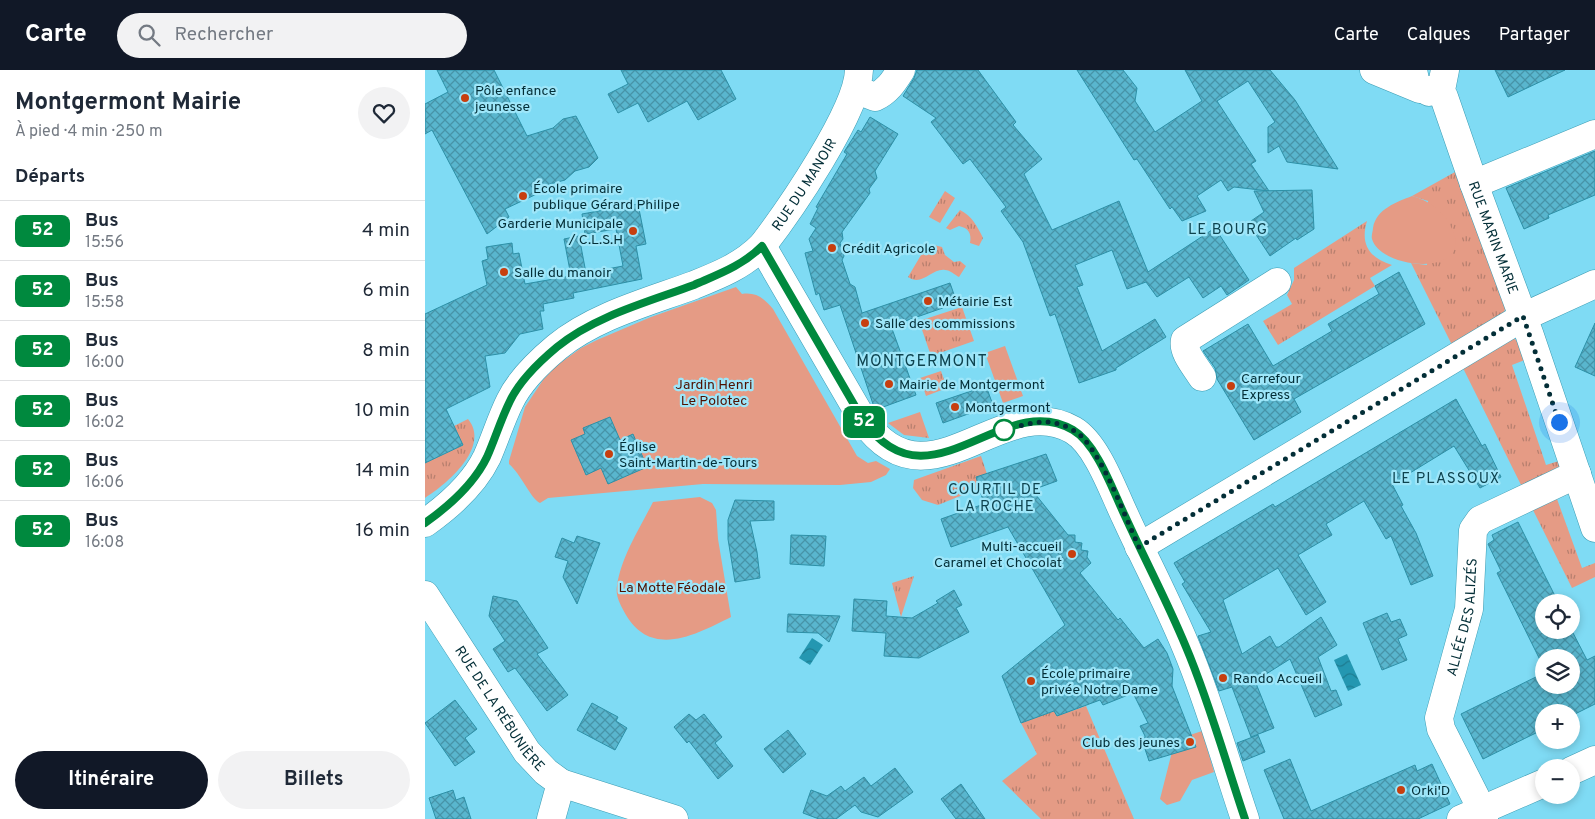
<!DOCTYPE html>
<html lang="fr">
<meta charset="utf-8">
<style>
:root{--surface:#fff;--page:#f2f2f3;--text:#1f2937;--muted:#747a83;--line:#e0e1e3;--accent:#111827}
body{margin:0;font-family:Overpass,sans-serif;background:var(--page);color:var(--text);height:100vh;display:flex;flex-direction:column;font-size:19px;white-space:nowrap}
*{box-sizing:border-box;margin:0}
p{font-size:16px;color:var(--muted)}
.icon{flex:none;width:28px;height:28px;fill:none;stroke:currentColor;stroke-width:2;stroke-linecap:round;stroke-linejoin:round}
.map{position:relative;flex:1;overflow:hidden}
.side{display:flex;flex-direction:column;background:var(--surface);width:425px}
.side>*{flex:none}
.badge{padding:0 10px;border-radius:8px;font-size:18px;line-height:32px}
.controls{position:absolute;left:1110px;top:524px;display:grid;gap:10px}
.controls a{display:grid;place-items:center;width:45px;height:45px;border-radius:50%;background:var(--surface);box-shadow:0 2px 8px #0003;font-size:25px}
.you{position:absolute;width:25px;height:25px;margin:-12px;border:4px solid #fff;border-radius:50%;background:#1a73e8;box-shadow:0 0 0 8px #1a73e833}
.map>.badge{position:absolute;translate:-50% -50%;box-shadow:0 0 0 2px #fff}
h2{padding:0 15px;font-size:19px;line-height:45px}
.round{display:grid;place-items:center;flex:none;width:52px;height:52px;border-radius:26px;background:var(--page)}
.headline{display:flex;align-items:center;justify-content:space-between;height:85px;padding:0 15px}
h1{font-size:24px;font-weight:700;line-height:38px}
.action{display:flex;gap:10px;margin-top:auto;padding:10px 15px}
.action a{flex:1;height:58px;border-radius:30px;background:var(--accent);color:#fff;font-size:20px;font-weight:700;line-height:58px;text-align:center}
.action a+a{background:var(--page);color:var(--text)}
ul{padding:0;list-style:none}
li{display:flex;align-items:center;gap:15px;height:60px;padding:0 15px;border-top:1px solid var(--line)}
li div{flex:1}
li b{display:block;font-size:19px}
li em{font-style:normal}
li .badge{min-width:55px;font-weight:700;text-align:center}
header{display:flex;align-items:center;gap:30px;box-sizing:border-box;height:70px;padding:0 25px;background:var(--accent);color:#fff}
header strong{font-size:24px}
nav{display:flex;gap:28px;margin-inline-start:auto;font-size:18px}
.search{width:350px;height:45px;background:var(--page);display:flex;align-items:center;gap:12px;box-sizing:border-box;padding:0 18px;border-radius:28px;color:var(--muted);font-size:19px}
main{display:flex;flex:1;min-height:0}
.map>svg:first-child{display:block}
.grass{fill:url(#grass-tufts)}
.green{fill:#e59b85}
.water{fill:url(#water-waves)}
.building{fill:url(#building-cross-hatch);stroke:#2d90a7}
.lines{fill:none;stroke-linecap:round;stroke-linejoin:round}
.minor-casing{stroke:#3b9cb3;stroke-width:29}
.minor{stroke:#fff;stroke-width:28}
.line-casing{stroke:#fff;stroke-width:11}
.line{stroke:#00893e;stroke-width:8}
.walk{stroke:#032e37;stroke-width:5;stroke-dasharray:0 9}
.poi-dot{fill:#c73f0f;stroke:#9ee6f9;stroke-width:2}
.stop-dot{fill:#fff;stroke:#00893e;stroke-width:2.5}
.labels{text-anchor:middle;stroke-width:4.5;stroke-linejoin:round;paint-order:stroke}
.poi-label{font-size:14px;fill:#032e37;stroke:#9ee6f9;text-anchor:start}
.street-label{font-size:14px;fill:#032e37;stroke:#9ee6f9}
.park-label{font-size:14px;fill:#4f1100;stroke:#9ee6f9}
.neighbourhood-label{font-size:15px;letter-spacing:1px;fill:#0e434f;stroke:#9ee6f9}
.quarter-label{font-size:16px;letter-spacing:1px;fill:#0e434f;stroke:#9ee6f9}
</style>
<header>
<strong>Carte</strong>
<div class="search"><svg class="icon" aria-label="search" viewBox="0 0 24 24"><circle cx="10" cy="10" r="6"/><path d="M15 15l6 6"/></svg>Rechercher</div>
<nav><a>Carte</a><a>Calques</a><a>Partager</a></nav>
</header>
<main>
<section class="side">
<div class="headline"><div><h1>Montgermont Mairie</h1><p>À pied · 4 min · 250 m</p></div><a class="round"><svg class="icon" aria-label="heart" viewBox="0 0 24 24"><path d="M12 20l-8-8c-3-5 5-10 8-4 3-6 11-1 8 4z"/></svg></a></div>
<h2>Départs</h2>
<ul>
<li><span class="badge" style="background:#00893e;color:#fff">52</span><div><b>Bus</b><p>15:56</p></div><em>4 min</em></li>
<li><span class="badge" style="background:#00893e;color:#fff">52</span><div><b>Bus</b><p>15:58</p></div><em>6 min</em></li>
<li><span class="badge" style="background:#00893e;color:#fff">52</span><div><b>Bus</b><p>16:00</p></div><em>8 min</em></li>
<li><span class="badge" style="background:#00893e;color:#fff">52</span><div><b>Bus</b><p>16:02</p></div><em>10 min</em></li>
<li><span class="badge" style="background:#00893e;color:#fff">52</span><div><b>Bus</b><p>16:06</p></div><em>14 min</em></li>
<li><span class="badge" style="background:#00893e;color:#fff">52</span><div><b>Bus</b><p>16:08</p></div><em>16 min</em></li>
</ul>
<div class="action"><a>Itinéraire</a><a>Billets</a></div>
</section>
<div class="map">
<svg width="1170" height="749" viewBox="0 0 1170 749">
<defs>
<pattern id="grass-tufts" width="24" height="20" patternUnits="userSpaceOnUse" patternTransform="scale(1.25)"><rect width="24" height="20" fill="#e59b85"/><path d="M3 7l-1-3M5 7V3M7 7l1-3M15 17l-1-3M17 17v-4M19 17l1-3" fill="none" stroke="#b77f6e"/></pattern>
<pattern id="water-waves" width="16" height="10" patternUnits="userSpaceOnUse" patternTransform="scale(1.25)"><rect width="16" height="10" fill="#2497b1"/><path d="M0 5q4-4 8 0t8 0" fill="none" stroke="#1d7c91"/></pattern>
<pattern id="building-cross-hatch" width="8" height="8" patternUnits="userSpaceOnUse" patternTransform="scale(1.25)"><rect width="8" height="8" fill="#59b6ce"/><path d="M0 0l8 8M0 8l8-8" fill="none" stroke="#4794a8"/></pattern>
</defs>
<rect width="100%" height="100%" fill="#7fdbf4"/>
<g class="grass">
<path d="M1030,102H1035L1081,235L1079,243L1028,277L986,193L1002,195L1003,131L987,126Z"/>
<path d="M520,121L530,128L515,153L504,147Z"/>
<path d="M535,140C547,146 552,156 558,168L554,176L545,173C547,163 543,158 534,156L525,160L521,158Z"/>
<path d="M942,151C935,174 944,188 967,195L945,208L950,216L853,275L838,251L867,234L862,225L869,210V198Z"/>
<path d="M509,175L517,177L520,185L529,192L535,191L541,196L534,207C530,205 525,200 520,200C507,198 497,217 483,207L499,180Z"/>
<path d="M537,237L549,271L506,286L494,251Z"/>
<path d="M1089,268L1096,276L1102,289L1087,295L1121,395L1137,390L1140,398L1098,419L1036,294Z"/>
<path d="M516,301L522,318L501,326L495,308Z"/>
<path d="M495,342L504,368L479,365L463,353Z"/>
<path d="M43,349C66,377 22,414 0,428V393L38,375L29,356Z"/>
<path d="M556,386L562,404L555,418L513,435L497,430L488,418L489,410Z"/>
<path d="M1146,416L1148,422L1132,429L1157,498L1170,493V507L1147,518L1106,436Z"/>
<path d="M489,506L476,547L467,513Z"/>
<path d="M661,636L709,749H616L577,711L612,684L596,653L629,641L632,646Z"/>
</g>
<g class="green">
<path d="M987,126C1005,131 1016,139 1025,155C1055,208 956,201 947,169C946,166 948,161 948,158C951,139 972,132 987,126Z"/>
<path d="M311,217L317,224C331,222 339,228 348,239L432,386L443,393L451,391L465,399L461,405L446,412L415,415L278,414L123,428L115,433C106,429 96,404 84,394V391L100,337L118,310L131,296L156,278L172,270L226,247Z"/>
<path d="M580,276L598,326L578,333L560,283Z"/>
<path d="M275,427L287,433L291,440L293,469L306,547C272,564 227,589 201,545C196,536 190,526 192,516C196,487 215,458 228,432Z"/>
<path d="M777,661L789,702L767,710L755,731L742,735L735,729L750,670Z"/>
</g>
<g class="water">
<path d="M387,568L398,575L385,595L374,588Z"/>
<path d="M922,584L936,615L923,621L909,590Z"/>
</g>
<g class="building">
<path d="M12,0H69L102,66L128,58L138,49L151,46L173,88L164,97L150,101L140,110L125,114L116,122L80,139L84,147L62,164L7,60L0,64V34L23,22Z"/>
<path d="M196,0H296L311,29L273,50L262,31L223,52L213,33L193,43L183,24L203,14Z"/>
<path d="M492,0H553L591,52L588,55L617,89L599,104L627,160L694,131L723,202L790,158L824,210L802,225L796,216L778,228L764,207L732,227L721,212L702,219L687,180L650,195L658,215L652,217L677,281L730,249L741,267L691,298V300L654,313L630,244L625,246L598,172L576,141L581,137L545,89L538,94L506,52L511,48L478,26L489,8Z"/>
<path d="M652,0H698L712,18L710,31L730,62L777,31L760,0H845L870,30L913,99L862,92L854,76L843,83V57L850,52L823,11L792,31L831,91L826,94L844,121L809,117L803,121L796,110L772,126L781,141L757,151L747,137L745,139L712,89L709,90Z"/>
<path d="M1070,0H1140L1083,27Z"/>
<path d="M445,47L473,64L450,101L452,108L444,119L445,123L417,162L418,169L415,173L419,186L417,190L425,214L430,217L437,243L525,213L532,233L466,256L491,325L450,340L415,235L399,240L394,223L391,225L380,183L388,181L384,169L391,158L385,154L393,138L391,137L422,84L419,82L433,60L436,62Z"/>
<path d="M1170,81V125L1123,145L1124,148L1099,159L1081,118Z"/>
<path d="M887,120L889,159L872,170L871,168L845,186L826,157V151L839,142L829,121Z"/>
<path d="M213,134L221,174L211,176L217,209L148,223L149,228L118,234L119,241H115L118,259L95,264L80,283L60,286L65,317L21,339L38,375L0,393V244L62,215L57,191L63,189L61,177L87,173L88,184L94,183L100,214L146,206L139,169L154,166L161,203L198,196L191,159L160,164L157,144Z"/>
<path d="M974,202L1000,254L869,329L876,342L829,370L792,309L790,298L778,281L823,254L848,296L907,261L903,254L954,224L950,216Z"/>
<path d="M1170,253V306L1150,297Z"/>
<path d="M561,316L568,335L518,353L511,333Z"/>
<path d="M1031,329L1057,376L1060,374L1076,407L1055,418L1029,376L967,414L978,435L976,436L991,463L1008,506L986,515L966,466L961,469L939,431L901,454L907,465L873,485L901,532L881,545L853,498L798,530L817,584L845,566L851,577H854L896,547L912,575L893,587L906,621L911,620L917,635L890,647L865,589L830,611L849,658L826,667L807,617L794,621L773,566L786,562L757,514L760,512L749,493L848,434L850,437Z"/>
<path d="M185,347L195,370L208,364L222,397L183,414L176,398L161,405L146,370L160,364L158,358Z"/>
<path d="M621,384L632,411L607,420L643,465H650V472L657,473L656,480L663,481L662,487L666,493L655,503L693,550L695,548L719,578L733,569L742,583L748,599L747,616L771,677L724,691L719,676L720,666L715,656L723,653L708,623L678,635L675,630L632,646L629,641L596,653L577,606L640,555L583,457L526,477L516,449L559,434L551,407Z"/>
<path d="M310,430L349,431V450L325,451L332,482L335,508L310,512L303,469V450Z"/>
<path d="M1093,452L1133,532H1119V560L1146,559L1162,590L1170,586V634L1146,646V642H1119V659L1058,689L1036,644L1119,603V615H1146V588H1119V598L1072,503L1076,501L1063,474L1069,470L1067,465Z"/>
<path d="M366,465L401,466L399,496L365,494Z"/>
<path d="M152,466L175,473L152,534L138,507L143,491L130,487L137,468L149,473Z"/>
<path d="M529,520L537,535L531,538L544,562L494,588L459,586L461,563L427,561L429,529L462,531L461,546L487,548L513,533L511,531Z"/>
<path d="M68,526L92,531L123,578L112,584L143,625L122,641L90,598L83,602L68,579L80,571L64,546Z"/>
<path d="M962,543L966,552L975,549L982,565L973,569L982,590L957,600L938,553Z"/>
<path d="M363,544L415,546L404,572L393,563L362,562Z"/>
<path d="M30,630L52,659L40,668L50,682L30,696L0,653Z"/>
<path d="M167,633L193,647L191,651L202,658L190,680L152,660Z"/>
<path d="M264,644L271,650L279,644L297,667L290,673L308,696L293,709L264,671L262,673L249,657Z"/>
<path d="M363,660L381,684L358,703L339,679Z"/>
<path d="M833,665L840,682L818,691L812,673Z"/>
<path d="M865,689L886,741L990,695L992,701L1007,694L1025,734L993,749H859L839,700Z"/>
<path d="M470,698L488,722L453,747L436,742L430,735L411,749H394L378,743L386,720L402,726L416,716L420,721L439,707L446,716Z"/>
<path d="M536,714L560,749H531L516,729Z"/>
<path d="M28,720L31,730L39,727L46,749H11L4,728Z"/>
</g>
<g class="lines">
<defs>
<g id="minor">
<path d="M949,0L995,19"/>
<path d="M988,0L991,15L1004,22L1017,15L1020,0"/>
<path id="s1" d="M1013,19L1019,27L1049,114L1104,263L1170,458"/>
<path d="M432,20L450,27C463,21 469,11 476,0"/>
<path d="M1049,114L1170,64"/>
<path d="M337,176L438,350C504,444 577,318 648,360C672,374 688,421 700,446C720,490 743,533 761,577C784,631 801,693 820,749"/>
<path d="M777,307C771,297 757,282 760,270L852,212"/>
<path id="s2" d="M0,453C24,436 49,414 62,387C70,369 76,349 85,331C95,310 114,292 132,277C170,246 223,232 269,215C294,205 317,196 337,176C364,141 433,41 434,0"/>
<path d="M714,477L1098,247L1170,214"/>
<path id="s3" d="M0,525L102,682L121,702L136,713L249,749"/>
<path d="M1146,701L1170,690"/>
<path d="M126,749L136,713"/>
<path d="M1036,749L1119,713"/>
<path id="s4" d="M1059,749L1050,726L1016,659L1014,648L1044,539L1048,460L1055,450L1152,404"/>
</g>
</defs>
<use href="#minor" class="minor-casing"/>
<use href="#minor" class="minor"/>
</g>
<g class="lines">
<defs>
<path id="line" d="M0,453C24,436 49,414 62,387C70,369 76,349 85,331C95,310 114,292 132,277C170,246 223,232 269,215C294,204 317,196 337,176L438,350C504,444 577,318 648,360C672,374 688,421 700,446C720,490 743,533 761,577C784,631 801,693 820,749"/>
</defs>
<use href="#line" class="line-casing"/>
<use href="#line" class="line"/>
<path class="walk" d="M579,360C593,357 608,351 623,352C635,353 650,359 658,368C681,393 699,445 714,477L1098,246L1134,352"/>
</g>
<g class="poi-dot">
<circle cx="40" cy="28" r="5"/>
<circle cx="98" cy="126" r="5"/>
<circle cx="208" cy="161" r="5"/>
<circle cx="407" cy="178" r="5"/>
<circle cx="79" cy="202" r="5"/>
<circle cx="503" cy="231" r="5"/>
<circle cx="440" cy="253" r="5"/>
<circle cx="464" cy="314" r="5"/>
<circle cx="806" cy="316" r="5"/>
<circle cx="530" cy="337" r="5"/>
<circle cx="184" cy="384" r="5"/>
<circle cx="647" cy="484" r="5"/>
<circle cx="798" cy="608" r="5"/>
<circle cx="606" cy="611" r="5"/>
<circle cx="765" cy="672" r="5"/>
<circle cx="976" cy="720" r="5"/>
</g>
<circle class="stop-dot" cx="579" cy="360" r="10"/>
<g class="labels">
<g class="poi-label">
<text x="50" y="25">Pôle enfance<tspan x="50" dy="16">jeunesse</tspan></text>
<text x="108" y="123">École primaire<tspan x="108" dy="16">publique Gérard Philipe</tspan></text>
<text x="198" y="158" text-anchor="end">Garderie Municipale<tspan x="198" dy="16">/ C.L.S.H</tspan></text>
<text x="417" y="183">Crédit Agricole</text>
<text x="89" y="207">Salle du manoir</text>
<text x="513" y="236">Métairie Est</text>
<text x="450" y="258">Salle des commissions</text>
<text x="816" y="313">Carrefour<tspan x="816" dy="16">Express</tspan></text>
<text x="474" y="319">Mairie de Montgermont</text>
<text x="540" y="342">Montgermont</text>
<text x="194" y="381">Église<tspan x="194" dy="16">Saint-Martin-de-Tours</tspan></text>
<text x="637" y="481" text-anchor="end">Multi-accueil<tspan x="637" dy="16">Caramel et Chocolat</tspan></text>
<text x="616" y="608">École primaire<tspan x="616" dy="16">privée Notre Dame</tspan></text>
<text x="808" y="613">Rando Accueil</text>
<text x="755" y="677" text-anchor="end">Club des jeunes</text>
<text x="986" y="725">Orki'D</text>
</g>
<g class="street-label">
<text dy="5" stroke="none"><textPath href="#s2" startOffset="529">RUE DU MANOIR</textPath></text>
<text dy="5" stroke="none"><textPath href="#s1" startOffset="159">RUE MARIN MARIE</textPath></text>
<text dy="5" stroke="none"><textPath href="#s4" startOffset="215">ALLÉE DES ALIZÉS</textPath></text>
<text dy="5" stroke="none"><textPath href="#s3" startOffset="136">RUE DE LA RÉBUNIÈRE</textPath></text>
</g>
<g class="park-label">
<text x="289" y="319">Jardin Henri<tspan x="289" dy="16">Le Polotec</tspan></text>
<text x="247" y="522">La Motte Féodale</text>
</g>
<g class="neighbourhood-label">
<text x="803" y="164">LE BOURG</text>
<text x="1021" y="413">LE PLASSOUX</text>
<text x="570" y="424">COURTIL DE<tspan x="570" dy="17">LA ROCHE</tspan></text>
</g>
<g class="quarter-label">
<text x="497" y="296">MONTGERMONT</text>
</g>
</g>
</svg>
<div class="controls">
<a><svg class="icon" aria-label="locate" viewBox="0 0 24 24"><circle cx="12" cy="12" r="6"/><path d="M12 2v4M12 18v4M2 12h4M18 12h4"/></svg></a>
<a><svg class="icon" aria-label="layers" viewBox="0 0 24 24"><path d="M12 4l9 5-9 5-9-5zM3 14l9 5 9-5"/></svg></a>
<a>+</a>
<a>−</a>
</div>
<div class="you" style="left:1134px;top:352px"></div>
<b class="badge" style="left:439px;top:352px;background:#00893e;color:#fff">52</b>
</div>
</main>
